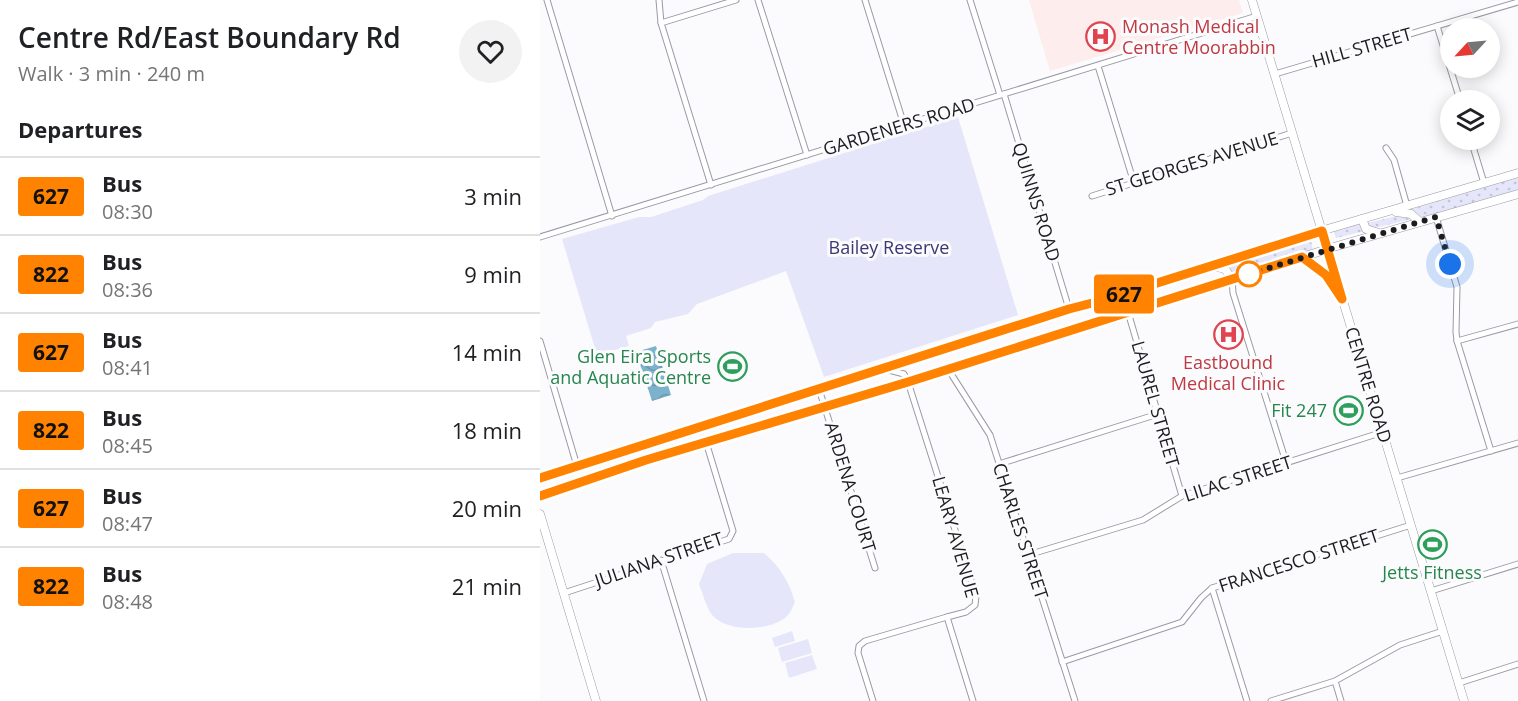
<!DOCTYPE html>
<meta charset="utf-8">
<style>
:root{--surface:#fff;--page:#f2f2f2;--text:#202124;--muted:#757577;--line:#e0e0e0}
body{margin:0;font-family:"Open Sans",sans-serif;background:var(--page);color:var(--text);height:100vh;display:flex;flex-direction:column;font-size:22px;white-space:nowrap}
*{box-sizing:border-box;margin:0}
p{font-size:20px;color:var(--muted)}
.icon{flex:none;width:33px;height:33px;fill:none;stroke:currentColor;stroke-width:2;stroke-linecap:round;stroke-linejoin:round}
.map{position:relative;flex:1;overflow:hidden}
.side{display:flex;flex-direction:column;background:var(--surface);width:540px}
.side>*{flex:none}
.badge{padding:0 12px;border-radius:4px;font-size:21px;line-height:39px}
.needle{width:39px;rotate:244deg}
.controls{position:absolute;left:900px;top:18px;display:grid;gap:12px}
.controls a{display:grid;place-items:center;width:60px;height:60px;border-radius:50%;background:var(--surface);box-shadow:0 3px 15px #0003;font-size:30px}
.you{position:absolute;width:30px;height:30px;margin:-15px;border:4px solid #fff;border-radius:50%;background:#1a73e8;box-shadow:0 0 0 9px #1a73e833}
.map>.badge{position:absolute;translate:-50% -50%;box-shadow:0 0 0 3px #fff}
h2{padding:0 18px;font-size:22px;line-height:54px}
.round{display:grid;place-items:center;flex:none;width:63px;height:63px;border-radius:32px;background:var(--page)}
.headline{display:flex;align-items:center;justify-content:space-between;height:102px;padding:0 18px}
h1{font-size:28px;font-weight:600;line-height:45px}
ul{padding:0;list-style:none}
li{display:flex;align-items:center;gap:18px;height:78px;padding:0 18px;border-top:2px solid var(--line)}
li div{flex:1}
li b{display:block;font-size:22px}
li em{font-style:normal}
li .badge{min-width:66px;font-weight:700;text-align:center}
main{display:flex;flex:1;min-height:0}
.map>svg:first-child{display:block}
.medical{fill:#fdedec}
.grass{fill:url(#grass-dots)}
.green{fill:#e5e6f9}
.water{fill:url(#water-waves)}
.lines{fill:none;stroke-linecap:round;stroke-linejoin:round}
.street-casing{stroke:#999aa5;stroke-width:7}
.secondary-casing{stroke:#999aa5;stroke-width:9}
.street{stroke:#fff;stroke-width:5}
.secondary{stroke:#fff;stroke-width:8}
.line-casing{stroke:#fff;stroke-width:14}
.line{stroke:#ff8200;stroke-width:9}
.walk{stroke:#1c1c20;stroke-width:6;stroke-dasharray:0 10.8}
.stop-dot{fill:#fff;stroke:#ff8200;stroke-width:3}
.labels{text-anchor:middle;stroke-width:6;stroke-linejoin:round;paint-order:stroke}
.health-label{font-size:18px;fill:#be3a42;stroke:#fbfbfd;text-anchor:start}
.street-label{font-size:18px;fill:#1c1c20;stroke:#fbfbfd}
.park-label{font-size:18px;fill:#3a3873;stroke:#fbfbfd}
.leisure-label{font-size:18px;fill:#27864d;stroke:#fbfbfd;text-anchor:end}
</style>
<main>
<section class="side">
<div class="headline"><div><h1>Centre Rd/East Boundary Rd</h1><p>Walk · 3 min · 240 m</p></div><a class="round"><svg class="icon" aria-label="heart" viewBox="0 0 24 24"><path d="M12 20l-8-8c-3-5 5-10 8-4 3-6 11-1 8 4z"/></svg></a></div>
<h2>Departures</h2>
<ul>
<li><span class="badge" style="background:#ff8200;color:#111">627</span><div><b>Bus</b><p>08:30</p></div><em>3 min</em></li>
<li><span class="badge" style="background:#ff8200;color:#111">822</span><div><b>Bus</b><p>08:36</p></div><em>9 min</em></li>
<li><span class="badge" style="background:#ff8200;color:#111">627</span><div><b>Bus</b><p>08:41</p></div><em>14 min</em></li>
<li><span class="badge" style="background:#ff8200;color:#111">822</span><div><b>Bus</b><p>08:45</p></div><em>18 min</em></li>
<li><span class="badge" style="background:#ff8200;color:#111">627</span><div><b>Bus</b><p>08:47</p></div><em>20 min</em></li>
<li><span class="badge" style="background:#ff8200;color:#111">822</span><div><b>Bus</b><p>08:48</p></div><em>21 min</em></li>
</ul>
</section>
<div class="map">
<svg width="978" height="701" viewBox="0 0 978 701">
<defs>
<pattern id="grass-dots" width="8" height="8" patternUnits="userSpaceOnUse" patternTransform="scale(1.5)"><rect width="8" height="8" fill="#e5e6f9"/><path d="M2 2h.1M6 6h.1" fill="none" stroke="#c4c5d5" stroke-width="1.8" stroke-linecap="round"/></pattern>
<pattern id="water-waves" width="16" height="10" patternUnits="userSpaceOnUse" patternTransform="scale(1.5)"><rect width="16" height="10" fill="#7db2cc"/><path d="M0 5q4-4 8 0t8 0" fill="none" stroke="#6b98af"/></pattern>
</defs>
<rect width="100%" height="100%" fill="#fbfbfd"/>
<path class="medical" d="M489,0H699L703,13L510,71Z"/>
<g class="grass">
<path d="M978,177V190L883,218L869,210Z"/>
<path d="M857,216L872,219L830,229L827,223Z"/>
<path d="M818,224L825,231L796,238L794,232Z"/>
<path d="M771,241L773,250L695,275L686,266L700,260L723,256Z"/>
</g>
<g class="green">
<path d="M418,117L478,315L284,377L246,271L157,304L148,314L115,322L111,328L86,336L89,346L57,355L22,239L99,217H111L163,200L168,196Z"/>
<path d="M193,553H224C240,567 249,581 255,602C252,609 249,616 242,620C224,631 191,631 175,618C167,611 163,594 159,584L167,564Z"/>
<path d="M252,631L255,641L235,647L232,638Z"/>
<path d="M268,639L272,653L242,662L238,648Z"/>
<path d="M272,655L277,669L249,678L245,663Z"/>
</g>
<path class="water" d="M116,346L131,395L112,401L96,352Z"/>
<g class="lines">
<defs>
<g id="street">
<path d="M7,0L72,216"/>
<path d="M119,0L121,23L171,185"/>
<path d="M218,0L267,155"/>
<path d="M325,0L364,125"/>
<path d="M430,0L460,95"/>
<path d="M121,23L196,0"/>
<path d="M897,26L920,100"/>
<path d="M558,66L594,183"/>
<path d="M735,74L978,2"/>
<path d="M464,94L529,309"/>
<path d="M931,140L944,183"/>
<path d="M846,148L854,160L867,206"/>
<path d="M552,196L752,133"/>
<path d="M896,217L917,287L916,332L917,341L951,451"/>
<path d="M0,237L717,16"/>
<path d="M692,279L693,293L746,462"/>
<path d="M588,312L642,496"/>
<path d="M0,341L37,466"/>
<path d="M917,341L978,324"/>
<path d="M345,369L364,374L368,382L436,596L435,605L426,612L407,617L433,701"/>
<path d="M408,369L450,435L535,701"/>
<path d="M279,389L335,568"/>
<path d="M459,464L618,414"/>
<path d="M857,478L978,443"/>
<path d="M488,555L603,520L642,496L843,432"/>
<path d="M121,560L164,701"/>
<path d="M672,588L707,701"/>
<path d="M891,591L978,564"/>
<path d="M24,593L189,539L193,531L166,442"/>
<path d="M522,662L642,622L661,598L672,588L871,525"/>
<path d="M795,681L801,701"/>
<path d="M919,683L978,664"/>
<path d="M333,701L318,653L319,646L325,641L407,617"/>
<path d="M731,701L795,681L860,645L903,631"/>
</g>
<g id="secondary">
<path d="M712,0L924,701"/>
<path d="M856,212L871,214L880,222"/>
<path d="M822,219L826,229L839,233"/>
<path d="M762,257L786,275L797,291"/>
<path d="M673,266L685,269L692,279"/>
<path d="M0,478L529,309L559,301L791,228L978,173"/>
<path d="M0,496L119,456L368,382L797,246L978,194"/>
<path d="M0,514L56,701"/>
</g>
</defs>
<use href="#street" class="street-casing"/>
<use href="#secondary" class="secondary-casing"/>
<use href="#street" class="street"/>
<use href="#secondary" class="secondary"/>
</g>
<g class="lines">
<defs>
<path id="line" d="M0,478L529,309L560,301L782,231L802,299L786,275L762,257L368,382L106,460L0,496"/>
</defs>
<use href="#line" class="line-casing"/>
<use href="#line" class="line"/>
<path class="walk" d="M709,274L896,217L910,264"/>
</g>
<defs>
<symbol id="hospital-ring" viewBox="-11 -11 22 22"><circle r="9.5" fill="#fbfbfd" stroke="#e0444e" stroke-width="1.5"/><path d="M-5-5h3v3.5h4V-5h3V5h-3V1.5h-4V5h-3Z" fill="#e0444e"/></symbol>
<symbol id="stadium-ring" viewBox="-11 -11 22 22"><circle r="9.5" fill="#fbfbfd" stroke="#2e9e5b" stroke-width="1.5"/><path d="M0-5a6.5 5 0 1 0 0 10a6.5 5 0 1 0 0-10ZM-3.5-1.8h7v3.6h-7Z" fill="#2e9e5b"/></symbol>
</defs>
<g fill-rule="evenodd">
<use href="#hospital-ring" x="544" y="20" width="33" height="33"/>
<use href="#hospital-ring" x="672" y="318" width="33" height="33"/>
<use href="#stadium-ring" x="176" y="350" width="33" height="33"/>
<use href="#stadium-ring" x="792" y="394" width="33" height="33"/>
<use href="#stadium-ring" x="876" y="528" width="33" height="33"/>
</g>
<circle class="stop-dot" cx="709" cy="274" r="12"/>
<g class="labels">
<g class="health-label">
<text x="582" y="33">Monash Medical<tspan x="582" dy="21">Centre Moorabbin</tspan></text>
<text x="688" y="369" text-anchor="middle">Eastbound<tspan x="688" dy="21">Medical Clinic</tspan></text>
</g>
<g class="street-label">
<text transform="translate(822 48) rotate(-16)" y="6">HILL STREET</text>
<text transform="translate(359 127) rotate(-17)" y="6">GARDENERS ROAD</text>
<text transform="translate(652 164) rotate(-17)" y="6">ST GEORGES AVENUE</text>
<text transform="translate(496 202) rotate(73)" y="6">QUINNS ROAD</text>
<text transform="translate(828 385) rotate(73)" y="6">CENTRE ROAD</text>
<text transform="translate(615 404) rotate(74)" y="6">LAUREL STREET</text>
<text transform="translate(698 479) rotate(-18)" y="6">LILAC STREET</text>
<text transform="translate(310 487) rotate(73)" y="6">ARDENA COURT</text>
<text transform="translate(480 531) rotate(72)" y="6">CHARLES STREET</text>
<text transform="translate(415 537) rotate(74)" y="6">LEARY AVENUE</text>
<text transform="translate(119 560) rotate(-19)" y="6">JULIANA STREET</text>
<text transform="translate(759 561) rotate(-18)" y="6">FRANCESCO STREET</text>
</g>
<g class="park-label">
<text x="349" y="254">Bailey Reserve</text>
</g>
<g class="leisure-label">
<text x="171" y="363">Glen Eira Sports<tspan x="171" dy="21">and Aquatic Centre</tspan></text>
<text x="787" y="417">Fit 247</text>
<text x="892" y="579" text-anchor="middle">Jetts Fitness</text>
</g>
</g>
</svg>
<div class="controls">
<a><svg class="needle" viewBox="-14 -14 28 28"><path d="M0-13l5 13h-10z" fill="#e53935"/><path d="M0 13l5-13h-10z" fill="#757577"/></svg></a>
<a><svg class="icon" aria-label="layers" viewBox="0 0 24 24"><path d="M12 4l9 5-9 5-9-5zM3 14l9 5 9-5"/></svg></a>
</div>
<div class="you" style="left:910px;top:264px"></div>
<b class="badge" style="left:584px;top:294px;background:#ff8200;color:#111">627</b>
</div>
</main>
